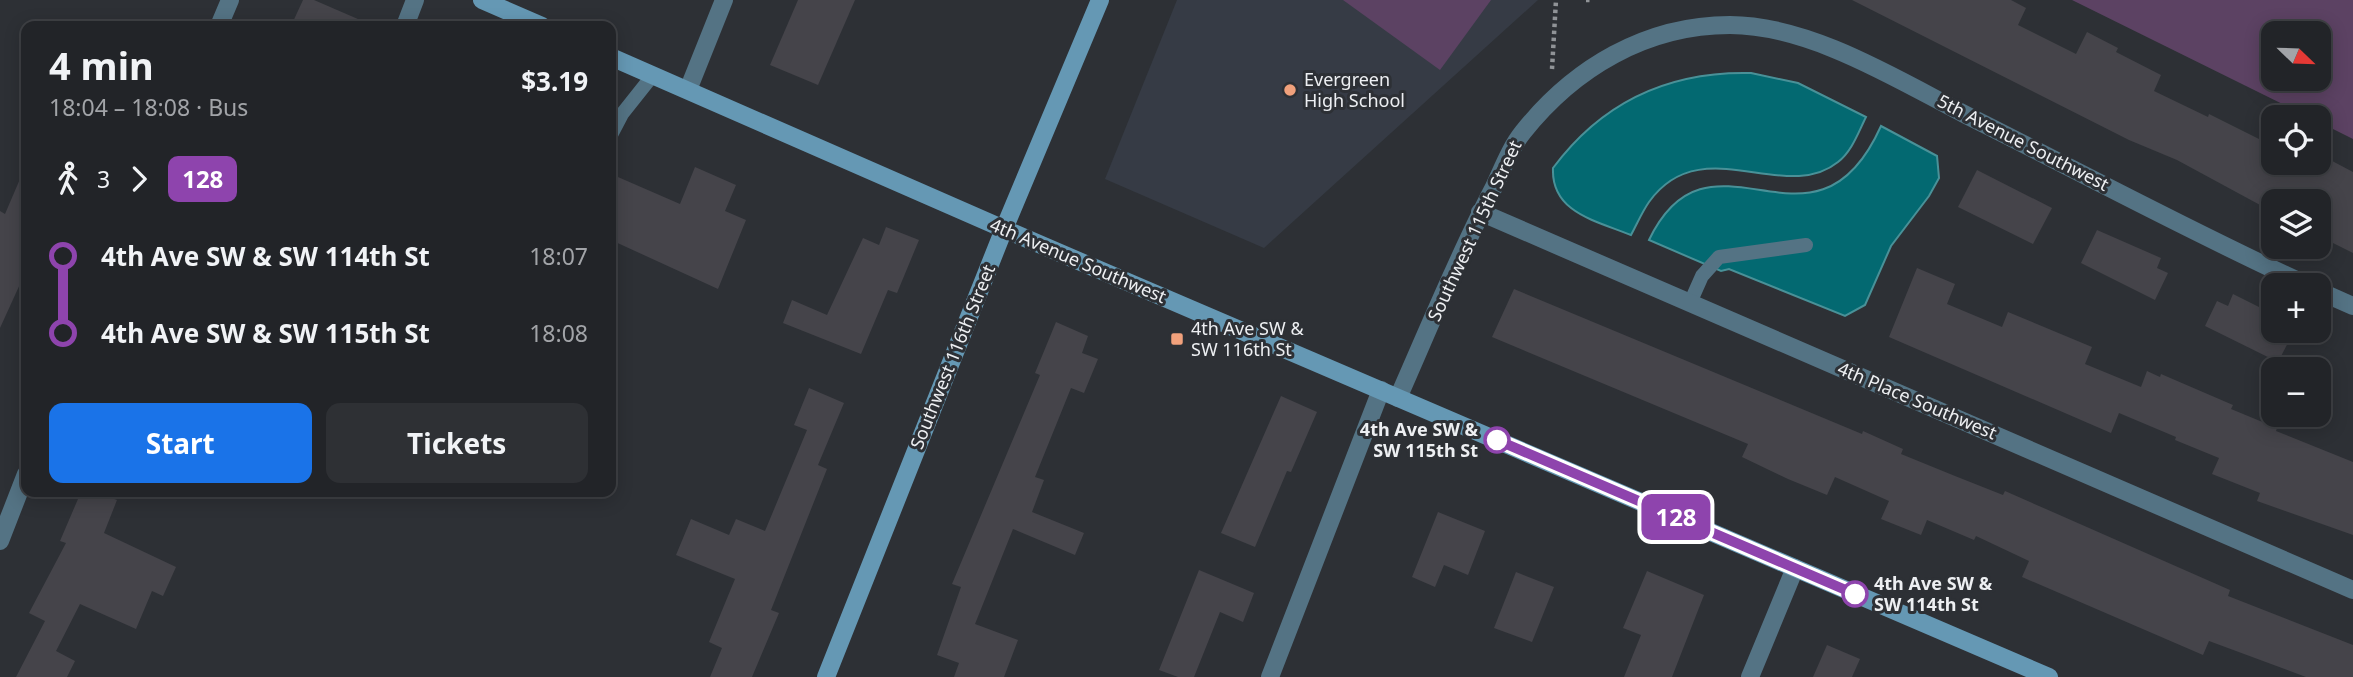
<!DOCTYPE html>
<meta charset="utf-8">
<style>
:root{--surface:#222428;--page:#2e3034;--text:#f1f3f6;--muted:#a2a4a8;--line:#3f4145;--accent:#1a73e8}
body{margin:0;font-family:"Noto Sans",sans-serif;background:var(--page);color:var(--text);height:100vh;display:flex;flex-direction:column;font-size:26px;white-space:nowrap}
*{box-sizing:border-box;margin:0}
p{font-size:23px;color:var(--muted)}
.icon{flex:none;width:38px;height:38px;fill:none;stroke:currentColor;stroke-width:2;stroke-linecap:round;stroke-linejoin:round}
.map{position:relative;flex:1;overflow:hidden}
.sheet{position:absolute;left:21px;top:21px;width:595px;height:476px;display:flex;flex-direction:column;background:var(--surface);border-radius:14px;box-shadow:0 4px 18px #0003,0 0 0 2px var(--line)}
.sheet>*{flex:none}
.badge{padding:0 14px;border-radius:10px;font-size:24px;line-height:46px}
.needle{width:46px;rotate:113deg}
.controls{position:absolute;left:2261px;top:21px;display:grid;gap:14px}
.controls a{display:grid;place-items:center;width:70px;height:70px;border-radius:14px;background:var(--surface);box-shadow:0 4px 18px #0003,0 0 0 2px var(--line);font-size:35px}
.map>.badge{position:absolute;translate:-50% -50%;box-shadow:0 0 0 4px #fff}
.legs{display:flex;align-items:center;gap:10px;height:77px;padding:0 28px;font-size:23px}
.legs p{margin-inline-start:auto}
.head{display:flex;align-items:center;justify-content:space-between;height:119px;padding:0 28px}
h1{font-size:38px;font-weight:700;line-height:52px}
.primary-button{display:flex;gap:14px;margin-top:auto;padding:14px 28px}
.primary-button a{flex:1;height:80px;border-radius:14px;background:var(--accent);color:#fff;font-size:28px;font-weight:700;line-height:80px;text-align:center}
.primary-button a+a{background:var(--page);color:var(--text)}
ul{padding:0 28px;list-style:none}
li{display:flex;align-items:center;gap:24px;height:77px;font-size:26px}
li i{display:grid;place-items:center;width:10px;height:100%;margin:0 9px;background:currentColor}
li i::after{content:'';width:18px;height:18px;margin:-9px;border:5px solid;border-radius:50%;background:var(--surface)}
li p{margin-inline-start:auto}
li:first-child i{background:linear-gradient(#0000 50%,currentColor 0)}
li:last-child i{background:linear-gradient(currentColor 50%,#0000 0)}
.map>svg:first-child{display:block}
.built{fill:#363b45}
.green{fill:#5c4263;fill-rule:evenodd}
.water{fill:#036971;stroke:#499198;stroke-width:2}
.building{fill:#45444a}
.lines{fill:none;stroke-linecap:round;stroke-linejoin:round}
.path{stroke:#909397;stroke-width:4.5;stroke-dasharray:3.5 3.5;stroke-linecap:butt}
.lane{stroke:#547384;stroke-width:14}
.street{stroke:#547384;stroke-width:18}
.secondary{stroke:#6598b4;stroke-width:18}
.line-1-casing{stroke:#fff;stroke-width:16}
.line-1{stroke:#8e44ad;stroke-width:10}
.poi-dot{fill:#f1a17c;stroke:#2d3035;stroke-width:2.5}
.stop-1-dot{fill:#fff;stroke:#8e44ad;stroke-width:3.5}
.labels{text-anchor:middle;stroke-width:6;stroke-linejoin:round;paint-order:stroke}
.poi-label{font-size:18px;fill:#edeff2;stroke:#2d3035;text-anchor:start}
.street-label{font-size:18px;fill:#edeff2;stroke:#2d3035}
.stop-label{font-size:18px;font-weight:bold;fill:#edeff2;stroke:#2d3035;text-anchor:end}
</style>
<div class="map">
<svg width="2353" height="677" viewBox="0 0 2353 677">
<rect width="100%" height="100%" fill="#2d3035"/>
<path class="built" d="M1177,0H1538L1264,248L1105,179Z"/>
<g class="green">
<path d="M1343,0H1491L1440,70Z"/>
<path d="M2072,0H2353V139L2319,122V117H2309ZM2273,33H2319V79H2273Z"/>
</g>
<g class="water">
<path d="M1751,73L1798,83L1866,117C1858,133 1852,151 1838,162C1785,205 1701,129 1649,202C1642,212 1637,224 1631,235C1597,221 1551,213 1553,168C1602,102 1669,71 1751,73Z"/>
<path d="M1881,126L1937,156L1939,178L1929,196L1891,246L1865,305L1845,316L1729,269L1721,271L1649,240C1711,111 1814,275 1881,126Z"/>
</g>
<g class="building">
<path d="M303,0H314L374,26H291Z"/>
<path d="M798,0H855L818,85L770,65Z"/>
<path d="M1852,0H2011L2026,8L2018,25L2076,54L2087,32L2118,48L2116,52L2161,75L2154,91L2208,117L2209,114L2273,146V163H2319V154L2353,172V253L2319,236V201H2273V212L2177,160L2129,140Z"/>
<path d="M26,165V271L0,328V211L5,214Z"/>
<path d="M695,167L736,185L725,211L746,220L718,289L611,240V174L680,204Z"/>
<path d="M1977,170L2052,208L2033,244L1958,207Z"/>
<path d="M886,227L919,240L897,293L888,290L861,354L783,323L792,300L827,315L863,238L879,245Z"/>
<path d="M2097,230L2161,258L2157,268L2168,273L2155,300L2081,263Z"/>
<path d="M1917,268L1955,284L1947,304L2002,327L2008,312L2092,347L2085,364L2141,387L2147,371L2160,377L2161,374L2233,405L2231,409L2277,428L2276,431L2353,462V535L2257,501L2260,493L2212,474L2219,458L2175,440L2176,437L2119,413L2111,433L1889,337Z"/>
<path d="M1514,289L1862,434L1863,431L1903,449L1901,454L1955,476L2003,495L2005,491L2230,590L2228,596L2353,645V677H2306L2209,641L2203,655L2022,577L2029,561L1976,536L1974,540L1927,520L1921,535L1881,519L1889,501L1835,477L1827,495L1788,479L1742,457L1748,444L1492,337Z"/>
<path d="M2233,294L2273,314L2267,331H2294L2278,362L2205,326L2217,301L2228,306Z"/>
<path d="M1056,322L1088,336L1082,353L1098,359L1084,393L1071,388L1035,477L1044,480L1032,512L1084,533L1075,555L1013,529L975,624L1018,640L1004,677H954L959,663L937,655L961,587L952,584L1040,375L1035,373Z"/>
<path d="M809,388L844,403L818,465L827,469L771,610L779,613L752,677H710L722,648L709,642L735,579L676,555L691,519L729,535L736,519L765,531L807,430L794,425Z"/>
<path d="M1281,396L1317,412L1291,472L1287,471L1255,547L1221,533Z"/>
<path d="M81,492H96L117,500L104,533L176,567L163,596L152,591L136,629L80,604L56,651L75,661L67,677H16L45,621L29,613L66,543L60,541Z"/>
<path d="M1438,512L1485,531L1468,575L1444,565L1435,587L1412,577Z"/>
<path d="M1199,570L1254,593L1243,622L1220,612L1194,677H1178L1159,670Z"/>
<path d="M1647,571L1704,595L1672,677H1624L1641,635L1623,628Z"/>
<path d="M1516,572L1554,587L1532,642L1494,628Z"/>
<path d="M1827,645L1860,659L1852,677H1813Z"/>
</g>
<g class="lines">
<g class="path">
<path d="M1586,0H1593"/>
<path d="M1552,69L1556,0"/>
</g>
<g class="lane">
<path d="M611,135L622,114L653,75"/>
<path d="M1690,303L1702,276L1719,257L1806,245"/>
</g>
<g class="street">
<path d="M219,26L230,0"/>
<path d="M405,26L415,0"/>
<path d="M688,90L724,0"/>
<path d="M1480,212L2353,590"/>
<path d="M2319,291L2353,306"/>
<path d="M1398,398C1429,328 1458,256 1493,189C1502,170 1510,148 1523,132C1574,68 1646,25 1730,25C1811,25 1900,81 1970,117C2082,173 2193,233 2307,285"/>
<path d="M0,541L26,474"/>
<path d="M1270,677L1381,390"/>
<path d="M1750,677L1795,568"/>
</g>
<g class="secondary">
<path d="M482,0L542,26"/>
<path d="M611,57L1004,229L2049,677"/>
<path d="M826,677L1004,229L1100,0"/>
</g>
</g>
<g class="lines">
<defs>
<path id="line-1" d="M1497,440L1855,594"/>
</defs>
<use href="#line-1" class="line-1-casing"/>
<use href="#line-1" class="line-1"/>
</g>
<g class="poi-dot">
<circle cx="1290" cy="90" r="7"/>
<rect x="1170" y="332" width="14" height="14" rx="3.5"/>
</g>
<g class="stop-1-dot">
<circle cx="1497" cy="440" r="12"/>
<circle cx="1855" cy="594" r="12"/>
</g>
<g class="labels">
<g class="poi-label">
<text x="1304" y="86">Evergreen<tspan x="1304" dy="21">High School</tspan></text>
<text x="1191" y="335">4th Ave SW &amp;<tspan x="1191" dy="21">SW 116th St</tspan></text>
</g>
<g class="street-label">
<text transform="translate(2023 143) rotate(27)" y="6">5th Avenue Southwest</text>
<text transform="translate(1475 231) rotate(-65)" y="6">Southwest 115th Street</text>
<text transform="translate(1078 261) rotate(23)" y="6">4th Avenue Southwest</text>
<text transform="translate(953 357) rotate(-68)" y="6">Southwest 116th Street</text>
<text transform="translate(1917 401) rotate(23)" y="6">4th Place Southwest</text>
</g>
<g class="stop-label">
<text x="1478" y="436">4th Ave SW &amp;<tspan x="1478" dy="21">SW 115th St</tspan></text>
<text x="1874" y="590" text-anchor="start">4th Ave SW &amp;<tspan x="1874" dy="21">SW 114th St</tspan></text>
</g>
</g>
</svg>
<div class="controls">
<a><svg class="needle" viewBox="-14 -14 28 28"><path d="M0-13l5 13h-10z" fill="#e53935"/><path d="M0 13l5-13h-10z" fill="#a2a4a8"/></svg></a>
<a><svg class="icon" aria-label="locate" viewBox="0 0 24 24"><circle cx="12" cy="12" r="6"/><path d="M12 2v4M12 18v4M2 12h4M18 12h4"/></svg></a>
<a><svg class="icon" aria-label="layers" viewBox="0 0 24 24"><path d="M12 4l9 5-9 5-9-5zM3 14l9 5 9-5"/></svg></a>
<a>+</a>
<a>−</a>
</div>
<b class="badge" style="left:1676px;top:517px;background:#8e44ad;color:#fff">128</b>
<section class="sheet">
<div class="head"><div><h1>4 min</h1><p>18:04 – 18:08 · Bus</p></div><b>$3.19</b></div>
<div class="legs"><svg class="icon" aria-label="walk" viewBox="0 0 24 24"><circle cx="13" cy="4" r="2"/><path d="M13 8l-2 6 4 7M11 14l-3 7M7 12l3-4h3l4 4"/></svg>3<svg class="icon" aria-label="forward" viewBox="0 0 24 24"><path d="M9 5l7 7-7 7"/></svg><b class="badge" style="background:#8e44ad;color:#fff">128</b></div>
<ul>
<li><i style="color:#8e44ad"></i><b>4th Ave SW &amp; SW 114th St</b><p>18:07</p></li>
<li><i style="color:#8e44ad"></i><b>4th Ave SW &amp; SW 115th St</b><p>18:08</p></li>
</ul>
<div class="primary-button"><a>Start</a><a>Tickets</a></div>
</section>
</div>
